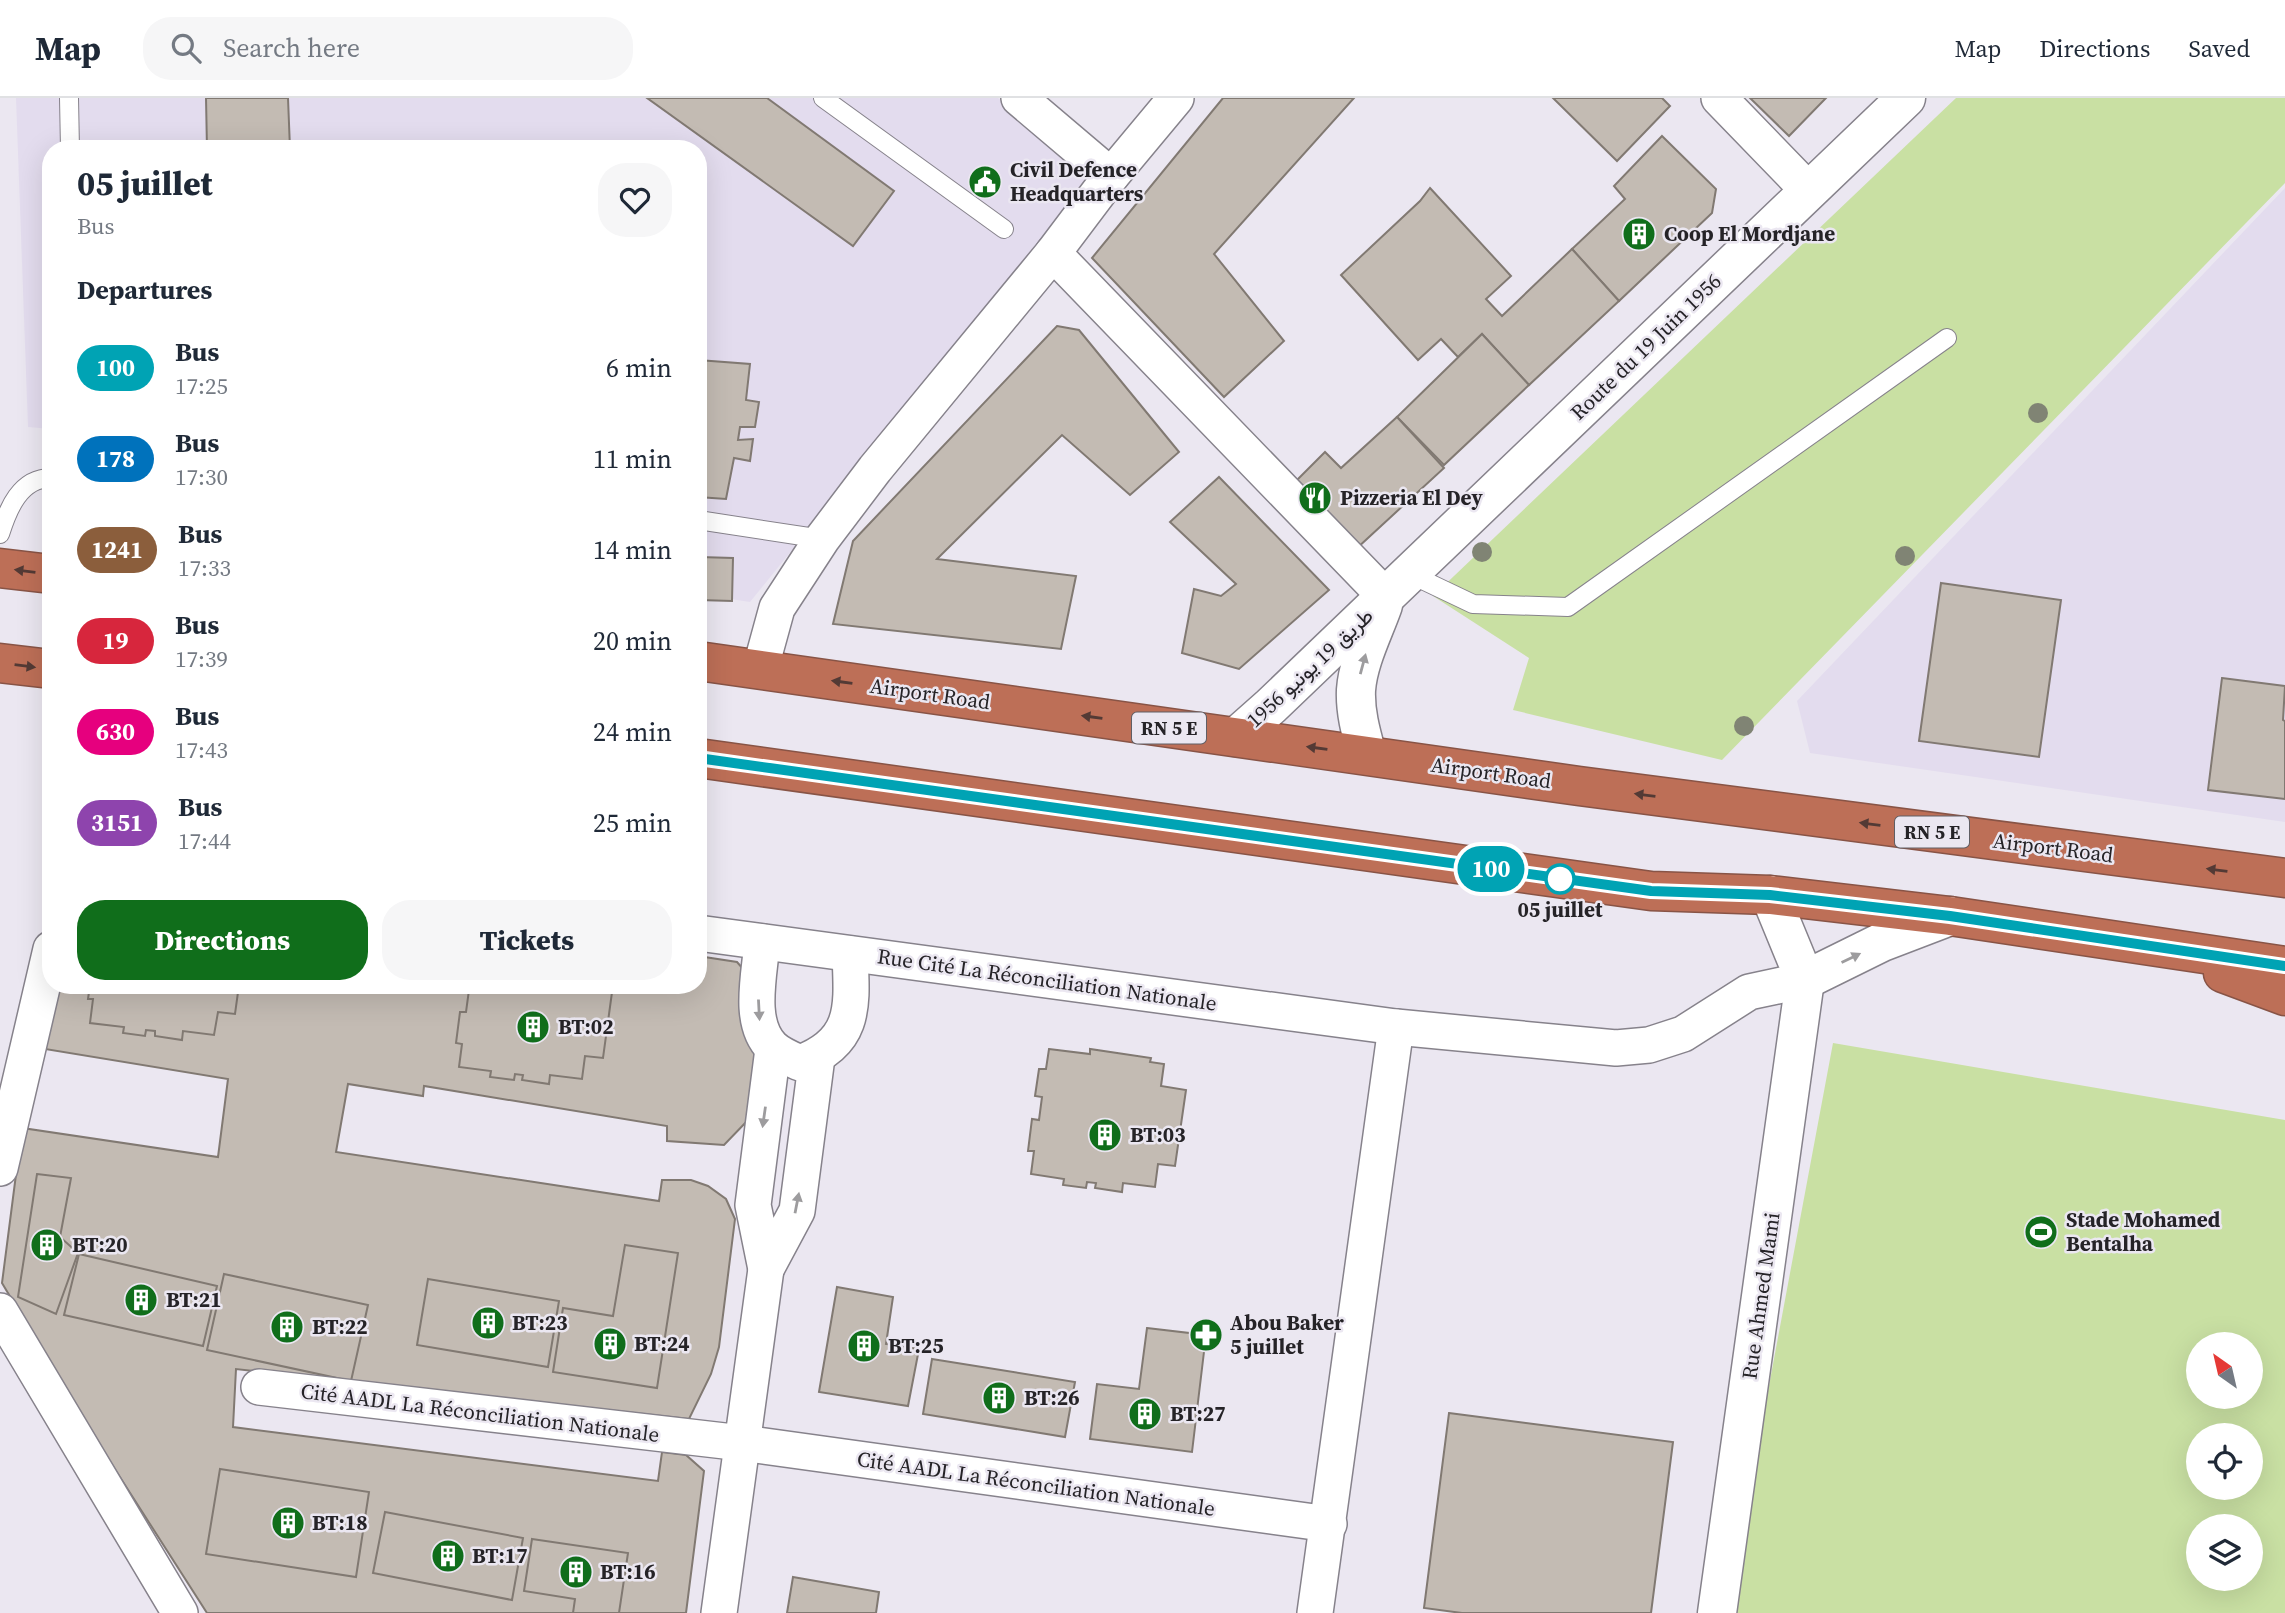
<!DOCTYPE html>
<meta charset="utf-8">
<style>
:root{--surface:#fff;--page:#f6f6f7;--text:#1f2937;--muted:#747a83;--line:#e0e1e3;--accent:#106e1b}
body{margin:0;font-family:"Source Serif 4",Vazirmatn,serif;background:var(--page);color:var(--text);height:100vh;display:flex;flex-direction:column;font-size:26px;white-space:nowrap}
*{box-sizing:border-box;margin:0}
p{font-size:23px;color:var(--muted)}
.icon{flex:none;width:38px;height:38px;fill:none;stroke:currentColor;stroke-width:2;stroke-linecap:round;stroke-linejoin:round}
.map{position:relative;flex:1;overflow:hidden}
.sheet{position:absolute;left:42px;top:42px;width:665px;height:854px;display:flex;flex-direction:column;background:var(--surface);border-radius:28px;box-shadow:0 7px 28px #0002}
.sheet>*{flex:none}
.badge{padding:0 14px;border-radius:23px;font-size:24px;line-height:46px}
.needle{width:46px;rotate:326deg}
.fabs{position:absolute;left:2186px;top:1234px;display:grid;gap:14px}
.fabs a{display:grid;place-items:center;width:77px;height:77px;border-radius:50%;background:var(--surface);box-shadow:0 7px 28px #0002;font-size:35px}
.map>.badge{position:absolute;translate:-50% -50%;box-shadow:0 0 0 4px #fff}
h2{padding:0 35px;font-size:26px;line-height:63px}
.round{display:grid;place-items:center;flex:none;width:74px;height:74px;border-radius:28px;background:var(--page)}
.headline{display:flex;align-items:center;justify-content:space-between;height:119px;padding:0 35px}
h1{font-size:33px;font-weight:800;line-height:52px}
.cta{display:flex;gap:14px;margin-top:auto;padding:14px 35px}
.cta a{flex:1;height:80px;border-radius:28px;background:var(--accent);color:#fff;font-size:28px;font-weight:800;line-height:80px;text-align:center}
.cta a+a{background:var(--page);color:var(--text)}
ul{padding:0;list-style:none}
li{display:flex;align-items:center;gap:21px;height:91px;padding:0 35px}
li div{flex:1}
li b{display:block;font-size:26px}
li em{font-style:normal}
li .badge{min-width:77px;font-weight:700;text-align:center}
header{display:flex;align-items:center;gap:42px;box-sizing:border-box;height:98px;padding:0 35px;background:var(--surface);border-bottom:2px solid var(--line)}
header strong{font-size:33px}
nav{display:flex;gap:38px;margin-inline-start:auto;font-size:24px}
.search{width:490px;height:63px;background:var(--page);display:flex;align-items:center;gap:18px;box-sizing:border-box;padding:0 24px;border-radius:28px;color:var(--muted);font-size:26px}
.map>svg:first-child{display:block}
.built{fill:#e3dcee}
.green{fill:#c9e0a3;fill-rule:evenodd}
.building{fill:#c3bbb3;stroke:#817972;stroke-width:2}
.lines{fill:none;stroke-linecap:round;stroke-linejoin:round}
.service-casing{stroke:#86828b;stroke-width:20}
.minor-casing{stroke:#86828b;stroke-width:38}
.tertiary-casing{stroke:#86828b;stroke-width:41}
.motorway-casing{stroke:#885446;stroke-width:41}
.service{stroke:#fff;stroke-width:18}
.minor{stroke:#fff;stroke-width:35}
.tertiary{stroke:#fff;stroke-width:38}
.motorway{stroke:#bd6f57;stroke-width:38}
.tree{fill:#808474}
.oneway{fill:#533a35}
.oneway2{fill:#9d9c9e}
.line-casing{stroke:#fff;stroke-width:16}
.line{stroke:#00a3b4;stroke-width:10}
.stop-dot{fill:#fff;stroke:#00a3b4;stroke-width:3.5}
.labels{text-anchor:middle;stroke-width:5;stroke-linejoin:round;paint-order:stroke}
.shield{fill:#ebe7f1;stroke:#605e64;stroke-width:2}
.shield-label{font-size:19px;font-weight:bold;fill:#252327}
.poi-label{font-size:21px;font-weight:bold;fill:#252327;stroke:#ebe7f1;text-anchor:start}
.street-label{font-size:21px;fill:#252327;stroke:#ebe7f1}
.stop-label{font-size:21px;font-weight:bold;fill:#252327;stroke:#ebe7f1}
</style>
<header>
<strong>Map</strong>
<div class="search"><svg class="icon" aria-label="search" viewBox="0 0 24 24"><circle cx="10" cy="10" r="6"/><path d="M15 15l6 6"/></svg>Search here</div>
<nav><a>Map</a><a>Directions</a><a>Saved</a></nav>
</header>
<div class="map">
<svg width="2285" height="1515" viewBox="0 0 2285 1515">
<rect width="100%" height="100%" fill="#ebe7f1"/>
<g class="built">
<path d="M16,0H998L1096,76L750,504L698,496V51H51V331L28,329Z"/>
<path d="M2285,90V724L1810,655L1797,603Z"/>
</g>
<g class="green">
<path d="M1956,0H2285V85L1722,662L1513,612L1529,560L1433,498Z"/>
<path d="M1833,945L2285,1022V1515H1736L1765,1309ZM2198,1246H2250V1298H2198ZM2198,1337H2250V1390H2198ZM2198,1428H2250V1480H2198Z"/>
</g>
<g class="building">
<path d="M206,0H288L290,51H207Z"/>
<path d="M647,0H767L894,93L853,148Z"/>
<path d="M1223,0H1354L1214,156L1284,243L1224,299L1092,160Z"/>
<path d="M1553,0H1662L1670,8L1617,63Z"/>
<path d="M1750,0H1826L1789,38Z"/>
<path d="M1662,38L1716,91L1712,115L1619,203L1572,151L1625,101L1614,88Z"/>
<path d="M1430,90L1511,178L1486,201L1502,218L1572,151L1619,203L1529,287L1482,236L1458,259L1441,241L1418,262L1341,177L1420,103Z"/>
<path d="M1057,228L1079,232L1179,354L1130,397L1062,337L937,461L1076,478L1061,551L833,526L853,443Z"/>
<path d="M1482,236L1529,287L1444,367L1397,319Z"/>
<path d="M698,262L750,266L746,302L759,304L755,329H740L738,342L753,341L750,363L734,360L726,401L698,399Z"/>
<path d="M1397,319L1444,370L1356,451L1295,384L1325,354L1341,370Z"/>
<path d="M1219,379L1329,492L1239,571L1182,555L1194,491L1221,498L1236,486L1170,424Z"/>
<path d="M699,459L733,460L732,503L699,502Z"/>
<path d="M1941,485L2061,502L2039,659L1919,643Z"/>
<path d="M2222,580L2285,588L2283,622L2285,623V701L2208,692Z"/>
<path d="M698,858L737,864L744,872L757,954L750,1020L724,1047L667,1043V1028L424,988L423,998L348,986L336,1054L659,1103L662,1082H691L708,1088L726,1101L735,1121L719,1249L711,1276L689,1321L236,1271L233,1329L658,1383L662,1354L686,1357L704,1373L686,1515H207L91,1334L2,1185L22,1030L218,1059L228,981L45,951L57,887H698Z"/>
<path d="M90,887H239L235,916L218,914L214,937L183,933L182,942L155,938V933L146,932L145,938L123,935L124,929L90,925L93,901H88Z"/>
<path d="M463,887H613L603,960L585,958L582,981L550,977L549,986L522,982L523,977L515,976L514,982L490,979L491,973L459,969L462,946L456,945L460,914H466L469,892L462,890Z"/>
<path d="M1049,951L1090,956V951L1151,960L1150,964L1164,966L1161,988L1186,992L1175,1068L1158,1066L1155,1089L1123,1085L1122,1094L1095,1090L1096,1085L1087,1084L1086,1090L1063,1087L1064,1081L1031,1076L1034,1053H1028L1032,1021L1039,1022L1042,999L1035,998L1039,971H1046Z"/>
<path d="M37,1076L71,1080L60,1139L78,1155L56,1216L18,1199Z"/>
<path d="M625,1147L678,1155L657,1290L553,1274L563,1210L613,1218Z"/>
<path d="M79,1156L217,1188L203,1248L64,1217Z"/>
<path d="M224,1176L368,1207L351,1283L207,1252Z"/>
<path d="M428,1181L559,1203L548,1269L417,1247Z"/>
<path d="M837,1189L893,1199L886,1246L919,1251L908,1308L819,1294Z"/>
<path d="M1147,1230L1206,1237L1192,1354L1090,1341L1097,1286L1139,1291Z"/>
<path d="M932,1261L1075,1284L1065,1339L923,1316Z"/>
<path d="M1449,1315L1673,1344L1651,1515H1462L1424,1510Z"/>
<path d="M220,1371L369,1394L356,1479L206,1456Z"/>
<path d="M385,1414L523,1440L512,1502L373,1475Z"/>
<path d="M532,1441L628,1455L619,1515H573L575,1501L524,1493Z"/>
<path d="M793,1479L879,1494L876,1515H787Z"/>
</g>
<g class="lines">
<defs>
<g id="service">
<path d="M69,0L70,51"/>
<path d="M823,0L1004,131"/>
<path d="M698,422L822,441"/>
<path d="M0,436C8,411 20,380 51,380"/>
<path d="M1410,476L1473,506L1568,509L1947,240"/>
</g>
<g id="minor">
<path d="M1019,0L1111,78"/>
<path d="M1719,0L1809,93"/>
<path d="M1053,155L1386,499"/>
<path d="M760,572L777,510L822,441L875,371L1053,155L1111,78L1176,0"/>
<path d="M698,835L1396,929L1616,950L1649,947L1683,936L1749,894L1805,882"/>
<path d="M762,844C760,875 747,924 772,949C779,956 791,961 800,965C857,944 852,907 850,856"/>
<path d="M773,951L753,1107L766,1171L797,1113L817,959"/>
<path d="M0,1070L51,851"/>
<path d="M0,1213L180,1515"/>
<path d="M259,1289L742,1345L1329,1426"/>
<path d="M719,1515L766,1171"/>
<path d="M1315,1515L1396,929"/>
</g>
<g id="tertiary">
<path d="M1236,639L1271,608L1906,0"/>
<path d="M1367,657C1361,635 1355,614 1356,592C1358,563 1374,533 1383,507"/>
<path d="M1770,797L1805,882L1882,844L1950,818"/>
<path d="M1717,1515L1805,882"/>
</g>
<g id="motorway">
<path d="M0,470L51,476"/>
<path d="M698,563L1579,688L2285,780"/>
<path d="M0,565L51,571"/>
<path d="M698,660L1651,793L1770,797L1950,818L2285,868"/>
<path d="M2223,875L2285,898"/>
</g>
</defs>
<use href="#service" class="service-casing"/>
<use href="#minor" class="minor-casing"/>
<use href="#tertiary" class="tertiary-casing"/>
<use href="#motorway" class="motorway-casing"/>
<use href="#service" class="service"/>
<use href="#minor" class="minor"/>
<use href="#tertiary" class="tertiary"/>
<use href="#motorway" class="motorway"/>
</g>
<g class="tree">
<circle cx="2038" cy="315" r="10"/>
<circle cx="1482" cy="454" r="10"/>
<circle cx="1905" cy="458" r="10"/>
<circle cx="1744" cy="628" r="10"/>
</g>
<defs><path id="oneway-solid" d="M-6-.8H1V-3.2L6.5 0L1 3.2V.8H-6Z" transform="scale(1.75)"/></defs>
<g class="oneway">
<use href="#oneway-solid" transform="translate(25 473) rotate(-173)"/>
<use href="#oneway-solid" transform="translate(25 568) rotate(7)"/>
<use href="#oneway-solid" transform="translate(842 584) rotate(-172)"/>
<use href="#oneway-solid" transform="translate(1092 619) rotate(-172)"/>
<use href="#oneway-solid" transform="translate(1317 650) rotate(-172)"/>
<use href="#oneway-solid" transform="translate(1645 697) rotate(-173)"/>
<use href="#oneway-solid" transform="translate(1870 726) rotate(-173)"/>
<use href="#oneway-solid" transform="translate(2217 772) rotate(-173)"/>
</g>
<g class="oneway2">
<use href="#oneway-solid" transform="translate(1363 566) rotate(-75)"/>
<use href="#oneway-solid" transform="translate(1851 860) rotate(-26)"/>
<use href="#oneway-solid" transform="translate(759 912) rotate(87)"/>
<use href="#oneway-solid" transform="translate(764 1019) rotate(98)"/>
<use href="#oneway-solid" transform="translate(797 1105) rotate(-79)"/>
</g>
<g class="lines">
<defs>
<path id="line" d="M698,660L1651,793L1770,797L1950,818L2285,868"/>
</defs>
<use href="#line" class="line-casing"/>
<use href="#line" class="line"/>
</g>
<defs>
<symbol id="civic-disc" viewBox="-11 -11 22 22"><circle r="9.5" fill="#106e1b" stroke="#ebe7f1"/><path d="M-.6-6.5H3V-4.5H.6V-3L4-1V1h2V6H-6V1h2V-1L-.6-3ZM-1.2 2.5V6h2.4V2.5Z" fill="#fff"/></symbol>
<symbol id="building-disc" viewBox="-11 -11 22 22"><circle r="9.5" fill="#106e1b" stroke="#ebe7f1"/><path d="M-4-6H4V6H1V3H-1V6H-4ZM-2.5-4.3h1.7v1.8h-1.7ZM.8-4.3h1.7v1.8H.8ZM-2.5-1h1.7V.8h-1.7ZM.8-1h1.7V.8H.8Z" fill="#fff"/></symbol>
<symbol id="restaurant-disc" viewBox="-11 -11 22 22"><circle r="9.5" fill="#106e1b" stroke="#ebe7f1"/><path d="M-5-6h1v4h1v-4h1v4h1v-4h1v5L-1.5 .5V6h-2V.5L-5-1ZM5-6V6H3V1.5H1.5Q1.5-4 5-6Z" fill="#fff"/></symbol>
<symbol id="stadium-disc" viewBox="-11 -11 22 22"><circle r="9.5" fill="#106e1b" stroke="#ebe7f1"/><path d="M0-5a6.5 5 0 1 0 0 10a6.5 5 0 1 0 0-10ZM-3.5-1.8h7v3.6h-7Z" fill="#fff"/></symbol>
<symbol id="pharmacy-disc" viewBox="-11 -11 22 22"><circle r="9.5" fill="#106e1b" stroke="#ebe7f1"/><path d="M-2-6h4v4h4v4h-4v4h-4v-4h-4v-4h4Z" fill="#fff"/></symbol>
</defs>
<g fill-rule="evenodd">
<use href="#civic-disc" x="966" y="65" width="38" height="38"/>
<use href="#building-disc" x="1620" y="117" width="38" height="38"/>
<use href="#restaurant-disc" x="1296" y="381" width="38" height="38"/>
<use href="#building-disc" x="514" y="910" width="38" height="38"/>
<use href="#building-disc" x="1086" y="1018" width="38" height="38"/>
<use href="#stadium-disc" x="2022" y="1115" width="38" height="38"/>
<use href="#building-disc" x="28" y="1128" width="38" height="38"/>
<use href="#building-disc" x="122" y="1183" width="38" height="38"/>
<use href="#building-disc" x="469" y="1206" width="38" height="38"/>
<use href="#building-disc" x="268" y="1210" width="38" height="38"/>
<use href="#pharmacy-disc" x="1187" y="1218" width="38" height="38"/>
<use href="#building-disc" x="591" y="1227" width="38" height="38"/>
<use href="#building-disc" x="845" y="1229" width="38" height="38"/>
<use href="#building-disc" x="980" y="1281" width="38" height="38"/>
<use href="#building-disc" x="1126" y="1297" width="38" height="38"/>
<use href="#building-disc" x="269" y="1406" width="38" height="38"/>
<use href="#building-disc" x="429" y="1439" width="38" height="38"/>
<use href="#building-disc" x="557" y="1455" width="38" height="38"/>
</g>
<circle class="stop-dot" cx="1560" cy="781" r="14"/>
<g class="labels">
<g class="shield">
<rect x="1132" y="614.5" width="74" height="31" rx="5"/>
<rect x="1895" y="718.5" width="74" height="31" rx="5"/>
</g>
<g class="shield-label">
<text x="1169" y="637">RN 5 E</text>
<text x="1932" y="741">RN 5 E</text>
</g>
<g class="poi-label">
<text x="1010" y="79">Civil Defence<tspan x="1010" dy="24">Headquarters</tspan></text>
<text x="1664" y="143">Coop El Mordjane</text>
<text x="1340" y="407">Pizzeria El Dey</text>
<text x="558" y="936">BT:02</text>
<text x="1130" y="1044">BT:03</text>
<text x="2066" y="1129">Stade Mohamed<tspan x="2066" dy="24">Bentalha</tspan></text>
<text x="72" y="1154">BT:20</text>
<text x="166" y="1209">BT:21</text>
<text x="512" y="1232">BT:23</text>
<text x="1230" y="1232">Abou Baker<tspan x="1230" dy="24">5 juillet</tspan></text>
<text x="312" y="1236">BT:22</text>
<text x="634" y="1253">BT:24</text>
<text x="888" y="1255">BT:25</text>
<text x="1024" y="1307">BT:26</text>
<text x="1170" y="1323">BT:27</text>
<text x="312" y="1432">BT:18</text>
<text x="472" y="1465">BT:17</text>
<text x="600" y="1481">BT:16</text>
</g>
<g class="street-label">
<text transform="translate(1646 249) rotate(-44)" y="7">Route du 19 Juin 1956</text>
<text transform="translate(1310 570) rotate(-43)" y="7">طريق 19 يونيو 1956</text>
<text transform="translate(930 596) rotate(8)" y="7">Airport Road</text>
<text transform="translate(1491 675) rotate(8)" y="7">Airport Road</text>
<text transform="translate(2053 750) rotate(7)" y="7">Airport Road</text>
<text transform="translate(1047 882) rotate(8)" y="7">Rue Cité La Réconciliation Nationale</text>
<text transform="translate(1761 1198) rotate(-82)" y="7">Rue Ahmed Mami</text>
<text transform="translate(480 1315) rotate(7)" y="7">Cité AADL La Réconciliation Nationale</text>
<text transform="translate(1036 1386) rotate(8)" y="7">Cité AADL La Réconciliation Nationale</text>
</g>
<g class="stop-label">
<text x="1560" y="819">05 juillet</text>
</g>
</g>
</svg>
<div class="fabs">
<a><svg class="needle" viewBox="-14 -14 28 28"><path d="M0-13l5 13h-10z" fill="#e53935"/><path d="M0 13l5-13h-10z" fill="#747a83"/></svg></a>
<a><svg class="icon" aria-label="locate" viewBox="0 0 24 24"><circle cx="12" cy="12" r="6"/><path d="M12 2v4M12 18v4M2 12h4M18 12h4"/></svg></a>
<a><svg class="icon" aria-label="layers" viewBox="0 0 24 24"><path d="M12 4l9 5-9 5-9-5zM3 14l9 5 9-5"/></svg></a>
</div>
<b class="badge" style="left:1491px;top:771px;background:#00a3b4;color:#fff">100</b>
<section class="sheet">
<div class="headline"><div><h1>05 juillet</h1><p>Bus</p></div><a class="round"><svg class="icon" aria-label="heart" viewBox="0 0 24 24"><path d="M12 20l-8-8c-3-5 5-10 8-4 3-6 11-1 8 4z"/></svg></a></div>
<h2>Departures</h2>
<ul>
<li><span class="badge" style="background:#00a3b4;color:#fff">100</span><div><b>Bus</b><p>17:25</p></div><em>6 min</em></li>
<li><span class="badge" style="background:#0072bc;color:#fff">178</span><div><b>Bus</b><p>17:30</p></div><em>11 min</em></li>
<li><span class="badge" style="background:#8b5e3c;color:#fff">1241</span><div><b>Bus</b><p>17:33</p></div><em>14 min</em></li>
<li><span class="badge" style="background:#d7263d;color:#fff">19</span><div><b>Bus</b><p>17:39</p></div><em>20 min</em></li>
<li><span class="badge" style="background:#e6007e;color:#fff">630</span><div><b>Bus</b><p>17:43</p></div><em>24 min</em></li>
<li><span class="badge" style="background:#8e44ad;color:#fff">3151</span><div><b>Bus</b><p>17:44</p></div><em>25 min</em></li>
</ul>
<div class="cta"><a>Directions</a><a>Tickets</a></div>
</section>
</div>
